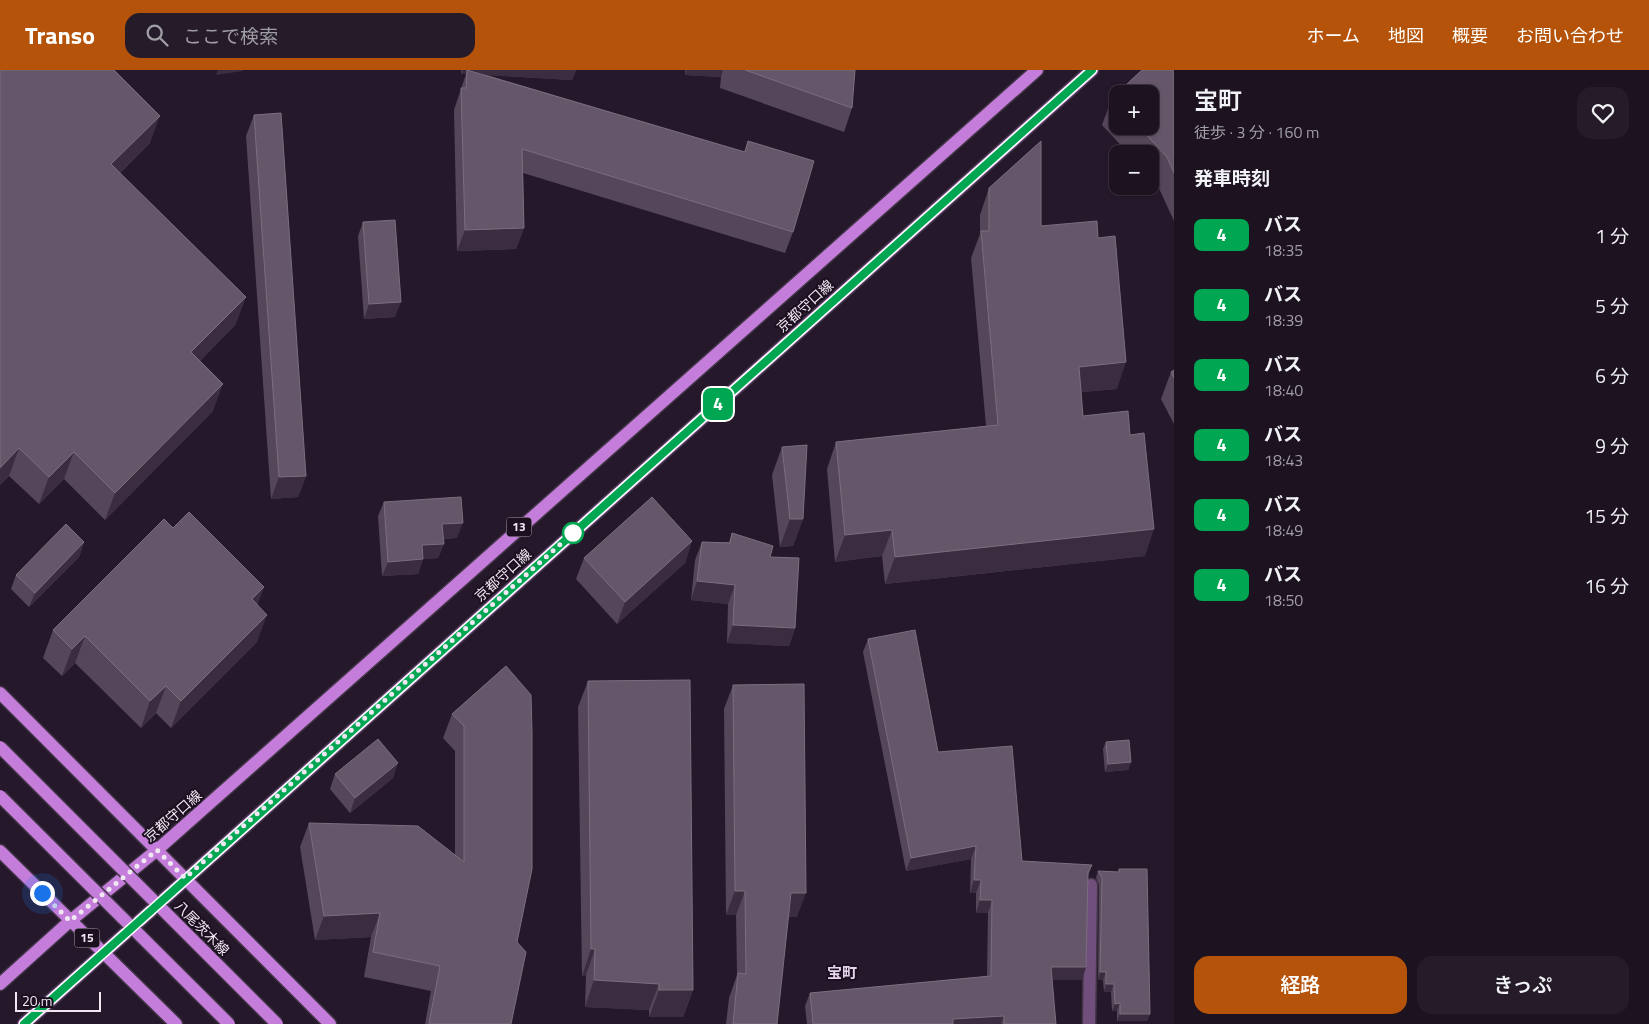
<!DOCTYPE html>
<html lang="ja">
<meta charset="utf-8">
<style>
:root{--surface:#1c1220;--page:#251b29;--text:#f1f3f6;--muted:#a09ea5;--line:#3a323e;--accent:#b45309}
body{margin:0;font-family:"Titillium Web","Noto Sans JP",sans-serif;background:var(--page);color:var(--text);height:100vh;display:flex;flex-direction:column;font-size:19px;white-space:nowrap}
*{box-sizing:border-box;margin:0}
p{font-size:16px;color:var(--muted)}
.icon{flex:none;width:28px;height:28px;fill:none;stroke:currentColor;stroke-width:2;stroke-linecap:round;stroke-linejoin:round}
.map{position:relative;flex:1;overflow:hidden}
.details{display:flex;flex-direction:column;background:var(--surface);width:475px}
.details>*{flex:none}
.badge{padding:0 10px;border-radius:8px;font-size:18px;line-height:32px}
.fabs{position:absolute;left:1109px;top:15px;display:grid;gap:10px}
.fabs a{display:grid;place-items:center;width:50px;height:50px;border-radius:10px;background:var(--surface);box-shadow:0 1px 4px #0004,0 0 0 1px var(--line);font-size:25px}
.scale{position:absolute;left:15px;bottom:12px;width:86px;box-sizing:border-box;padding-left:5px;border:2px solid #f0e7f3;border-top:0;font-size:14px;line-height:18px;white-space:nowrap;color:#f0e7f3;-webkit-text-stroke:4px #1c0f20;paint-order:stroke}
.you{position:absolute;width:25px;height:25px;margin:-12px;border:4px solid #fff;border-radius:50%;background:#1a73e8;box-shadow:0 0 0 8px #1a73e833}
.map>.badge{position:absolute;translate:-50% -50%;box-shadow:0 0 0 2px #fff}
h2{padding:0 20px;font-size:19px;line-height:45px}
.round{display:grid;place-items:center;flex:none;width:52px;height:52px;border-radius:15px;background:var(--page)}
.overview{display:flex;align-items:center;justify-content:space-between;height:85px;padding:0 20px}
h1{font-size:24px;font-weight:600;line-height:38px}
.cta{display:flex;gap:10px;margin-top:auto;padding:10px 20px}
.cta a{flex:1;height:58px;border-radius:15px;background:var(--accent);color:#fff;font-size:20px;font-weight:600;line-height:58px;text-align:center}
.cta a+a{background:var(--page);color:var(--text)}
ul{padding:0;list-style:none}
li{display:flex;align-items:center;gap:15px;height:70px;padding:0 20px}
li div{flex:1}
li b{display:block;font-size:19px}
li em{font-style:normal}
li .badge{min-width:55px;font-weight:700;text-align:center}
header{display:flex;align-items:center;gap:30px;box-sizing:border-box;height:70px;padding:0 25px;background:var(--accent);color:#fff}
header strong{font-size:24px}
nav{display:flex;gap:28px;margin-inline-start:auto;font-size:18px}
.search{width:350px;height:45px;background:var(--page);display:flex;align-items:center;gap:12px;box-sizing:border-box;padding:0 18px;border-radius:15px;color:var(--muted);font-size:19px}
main{display:flex;flex:1;min-height:0}
.map>svg:first-child{display:block}
.lines{fill:none;stroke-linecap:round;stroke-linejoin:round}
.minor-casing{stroke:#413546;stroke-width:15}
.primary-casing{stroke:#413546;stroke-width:15}
.minor{stroke:#714f7c;stroke-width:12}
.primary{stroke:#c57ddc;stroke-width:12}
.primary-bridge-casing{stroke:#413546;stroke-width:15;stroke-linecap:butt}
.primary-bridge{stroke:#c57ddc;stroke-width:12}
.wall{fill:#554659;fill-rule:evenodd}
.shaded-wall{fill:#3b2c3f}
.building{fill:#655769;stroke:#7b6e7f}
.line-casing{stroke:#fff;stroke-width:11}
.line{stroke:#00a651;stroke-width:8}
.walk{stroke:#f0e7f3;stroke-width:5;stroke-dasharray:0 9}
.stop-dot{fill:#fff;stroke:#00a651;stroke-width:2.5}
.labels{text-anchor:middle;stroke-width:4;stroke-linejoin:round;paint-order:stroke}
.shield{fill:#1c0f20;stroke:#b0a6b4;stroke-width:1}
.shield-label{font-size:12px;font-weight:bold;fill:#f0e7f3}
.street-label{font-size:14px;fill:#f0e7f3;stroke:#1c0f20}
.neighbourhood-label{font-size:15px;font-weight:bold;fill:#e7d4ed;stroke:#1c0f20}
</style>
<header>
<strong>Transo</strong>
<div class="search"><svg class="icon" aria-label="search" viewBox="0 0 24 24"><circle cx="10" cy="10" r="6"/><path d="M15 15l6 6"/></svg>ここで検索</div>
<nav><a>ホーム</a><a>地図</a><a>概要</a><a>お問い合わせ</a></nav>
</header>
<main>
<div class="map">
<svg width="1174" height="954" viewBox="0 0 1174 954">
<rect width="100%" height="100%" fill="#25182a"/>
<g class="lines">
<defs>
<path id="minor" d="M1089,954L1091,815"/>
<g id="primary">
<path d="M0,623L330,954"/>
<path d="M0,781L176,954"/>
<path d="M0,914L70,851L157,780L1037,0"/>
<path d="M24,954L1092,0"/>
</g>
</defs>
<use href="#minor" class="minor-casing"/>
<use href="#primary" class="primary-casing"/>
<use href="#minor" class="minor"/>
<use href="#primary" class="primary"/>
<defs>
<g id="primary-bridge">
<path d="M0,677L277,954"/>
<path d="M0,726L229,954"/>
</g>
</defs>
<use href="#primary-bridge" class="primary-bridge-casing"/>
<use href="#primary-bridge" class="primary-bridge"/>
</g>
<g class="wall">
<path d="M0,0L150,73L120,103L236,254L200,291L213,341L105,450L64,409L39,434L9,406L0,415Z"/>
<path d="M461,0H576L572,10L487,5L744,82L748,71L793,162L785,183L523,103L524,158L516,179L457,181L454,40L466,4H461Z"/>
<path d="M685,0H855L852,38L844,62L720,18L721,7L685,5Z"/>
<path d="M1142,0H1174V151L1157,114L1150,106V84H1129L1102,55L1112,28ZM1118,24H1150V56H1118Z"/>
<path d="M254,45L306,406L298,427L271,429L246,66Z"/>
<path d="M989,118L1041,156L1098,168L1117,319L1081,322L1083,346L1130,365L1145,486L885,514L882,486L835,492L827,399L836,372L986,356L971,188L980,164V145Z"/>
<path d="M363,152L395,247L364,249L358,166Z"/>
<path d="M1174,300V354L1161,329L1171,302Z"/>
<path d="M782,377L803,449L793,476L780,477L772,405Z"/>
<path d="M384,432L457,468L443,469L444,474L438,488L423,489L418,504L382,506L378,446Z"/>
<path d="M173,458L264,517L257,535V572L171,658L156,643L141,658L75,593L62,606L43,588L53,560Z"/>
<path d="M732,463L770,487L795,558L789,576L727,573L728,534L691,530L695,490L702,472H729Z"/>
<path d="M692,471L685,493L617,554L576,509L584,488Z"/>
<path d="M84,472L79,487L29,537L11,519L16,505Z"/>
<path d="M868,569L938,682L1022,791L1092,795L1088,806L1082,910H1052L1056,954H807L805,936L810,923L987,906L988,843H976V823H970L971,789L906,801L863,582Z"/>
<path d="M506,596L517,872L511,954H425L431,921L364,907L371,867L315,870L300,777L309,753L455,785V681L443,668L452,644Z"/>
<path d="M588,611L693,920L683,947H649V940L585,937L586,905L582,906L578,637Z"/>
<path d="M733,615L797,847H788L777,954H726L729,928L737,905L736,845H726L724,639Z"/>
<path d="M1106,672L1131,692L1128,700L1105,702L1103,679Z"/>
<path d="M335,704L393,708L350,743L330,719Z"/>
<path d="M1119,799L1150,944L1147,951H1117V941H1112L1111,922H1104L1103,910H1098L1099,815L1096,808L1098,801L1118,802Z"/>
</g>
<g class="shaded-wall">
<path d="M218,0H243V1L216,5Z"/>
<path d="M462,0H467L466,4H461Z"/>
<path d="M467,0H576L572,10L467,4Z"/>
<path d="M686,0H723L721,7L685,5Z"/>
<path d="M160,46L150,73L101,121L111,94Z"/>
<path d="M524,158L516,179L457,181L465,160Z"/>
<path d="M246,227L236,254L181,310L191,282Z"/>
<path d="M401,232L395,247L364,249L369,234Z"/>
<path d="M1126,292L1117,319L1069,323L1079,297Z"/>
<path d="M223,314L213,341L105,450L115,423Z"/>
<path d="M19,378L9,406L0,415V398Z"/>
<path d="M74,382L64,409L39,434L49,407Z"/>
<path d="M306,406L298,427L271,429L279,407Z"/>
<path d="M790,449H803L793,476L780,477Z"/>
<path d="M463,453L457,468L437,469L442,454Z"/>
<path d="M1154,459L1145,486L885,514L895,487Z"/>
<path d="M892,460L882,486L835,492L845,465Z"/>
<path d="M692,471L685,493L617,554L625,532Z"/>
<path d="M84,472L79,487L29,537L35,523Z"/>
<path d="M444,474L438,488L417,490L422,475Z"/>
<path d="M423,489L418,504L382,506L388,492Z"/>
<path d="M697,511L735,515L728,534L691,530Z"/>
<path d="M264,517L254,544L252,529Z"/>
<path d="M267,545L257,572L171,658L181,631Z"/>
<path d="M733,555L795,558L789,576L727,573Z"/>
<path d="M85,566L75,593L62,606L72,579Z"/>
<path d="M166,616L156,643L141,658L150,631Z"/>
<path d="M1131,692L1128,700L1105,702L1108,694Z"/>
<path d="M398,693L393,708L350,743L355,728Z"/>
<path d="M976,776L971,789L906,801L911,788Z"/>
<path d="M974,810H981L976,823H970Z"/>
<path d="M735,821H745L736,845H726Z"/>
<path d="M791,823H806L797,847H782Z"/>
<path d="M980,830H992L988,843H976Z"/>
<path d="M380,843L371,867L315,870L324,846Z"/>
<path d="M591,879H595L586,905L582,906Z"/>
<path d="M1051,897H1086L1082,910H1046Z"/>
<path d="M1100,902H1106L1103,910H1098Z"/>
<path d="M594,910L659,914L649,940L585,937Z"/>
<path d="M1106,914H1114L1111,922H1104Z"/>
<path d="M659,920H693L683,947H649Z"/>
<path d="M1120,933L1117,941H1112L1115,934Z"/>
<path d="M1120,944H1150L1147,951H1117Z"/>
<path d="M1004,946L1001,954H951L953,949Z"/>
</g>
<g class="building">
<path d="M0,0H114L160,46L111,94L246,227L191,282L223,314L115,423L74,382L49,407L19,378L0,398Z"/>
<path d="M467,0L745,82L748,71L814,91L793,162L522,79L524,158L465,160L461,18H466Z"/>
<path d="M745,0H855L852,38Z"/>
<path d="M1142,0H1174V103L1167,87L1138,56H1150V24H1118V34L1112,28Z"/>
<path d="M281,43L306,406L279,407L254,45Z"/>
<path d="M1041,71V156L1097,151L1098,168L1115,166L1126,292L1079,297L1083,346L1128,341L1130,365L1144,363L1154,459L895,487L892,460L845,465L836,372L998,355L981,161H989V118Z"/>
<path d="M395,150L401,232L369,234L363,152Z"/>
<path d="M1174,300V308L1171,302Z"/>
<path d="M807,375L803,449H790L782,377Z"/>
<path d="M461,427L463,453L442,454L444,474L422,475L423,489L388,492L384,432Z"/>
<path d="M652,427L692,471L625,532L584,488Z"/>
<path d="M189,442L264,517L252,529L267,545L181,631L166,616L150,631L85,566L72,579L53,560L164,449L173,458Z"/>
<path d="M66,454L84,472L35,523L16,505Z"/>
<path d="M732,463L773,476L770,487L799,488L795,558L733,555L735,515L697,511L702,472L730,473Z"/>
<path d="M915,560L938,682L1012,676L1022,791L1092,795L1088,802L1086,897H1051L1056,954H1004V946L953,949V954H813L810,923L991,906L992,830H980L981,810H974L976,776L911,788L868,569Z"/>
<path d="M506,596L531,625L532,662V799L517,872L526,882L511,954H432L429,953L440,896L373,882L380,843L324,846L309,753L418,756L464,792V656L452,644Z"/>
<path d="M690,610L693,920H659V914L594,910L595,879H591L588,611Z"/>
<path d="M804,614L806,823H791L777,954H733L738,903L746,904L745,821H735L733,615Z"/>
<path d="M378,669L398,693L355,728L335,704Z"/>
<path d="M1129,670L1131,692L1108,694L1106,672Z"/>
<path d="M1119,799H1147L1150,944H1120V933L1115,934L1114,914H1106V902H1100L1102,808L1098,801L1119,802Z"/>
</g>
<g class="lines">
<defs>
<path id="line" d="M24,954L1092,0"/>
</defs>
<use href="#line" class="line-casing"/>
<use href="#line" class="line"/>
<path class="walk" d="M42,823L70,851L157,780L185,808L573,463"/>
</g>
<circle class="stop-dot" cx="573" cy="463" r="10"/>
<g class="labels">
<g class="shield">
<rect x="506.5" y="447.5" width="25" height="19" rx="4"/>
<rect x="74.5" y="858.5" width="25" height="19" rx="4"/>
</g>
<g class="shield-label">
<text x="519" y="461">13</text>
<text x="87" y="872">15</text>
</g>
<g class="street-label">
<text transform="translate(805 236) rotate(-42)" y="5">京都守口線</text>
<text transform="translate(503 505) rotate(-42)" y="5">京都守口線</text>
<text transform="translate(173 746) rotate(-41)" y="5">京都守口線</text>
<text transform="translate(202 858) rotate(45)" y="5">八尾茨木線</text>
</g>
<g class="neighbourhood-label">
<text x="842" y="908">宝町</text>
</g>
</g>
</svg>
<div class="fabs">
<a>+</a>
<a>−</a>
</div>
<div class="scale">20 m</div>
<div class="you" style="left:42px;top:823px"></div>
<b class="badge" style="left:718px;top:334px;background:#00a651;color:#fff">4</b>
</div>
<section class="details">
<div class="overview"><div><h1>宝町</h1><p>徒歩 · 3 分 · 160 m</p></div><a class="round"><svg class="icon" aria-label="heart" viewBox="0 0 24 24"><path d="M12 20l-8-8c-3-5 5-10 8-4 3-6 11-1 8 4z"/></svg></a></div>
<h2>発車時刻</h2>
<ul>
<li><span class="badge" style="background:#00a651;color:#fff">4</span><div><b>バス</b><p>18:35</p></div><em>1 分</em></li>
<li><span class="badge" style="background:#00a651;color:#fff">4</span><div><b>バス</b><p>18:39</p></div><em>5 分</em></li>
<li><span class="badge" style="background:#00a651;color:#fff">4</span><div><b>バス</b><p>18:40</p></div><em>6 分</em></li>
<li><span class="badge" style="background:#00a651;color:#fff">4</span><div><b>バス</b><p>18:43</p></div><em>9 分</em></li>
<li><span class="badge" style="background:#00a651;color:#fff">4</span><div><b>バス</b><p>18:49</p></div><em>15 分</em></li>
<li><span class="badge" style="background:#00a651;color:#fff">4</span><div><b>バス</b><p>18:50</p></div><em>16 分</em></li>
</ul>
<div class="cta"><a>経路</a><a>きっぷ</a></div>
</section>
</main>
